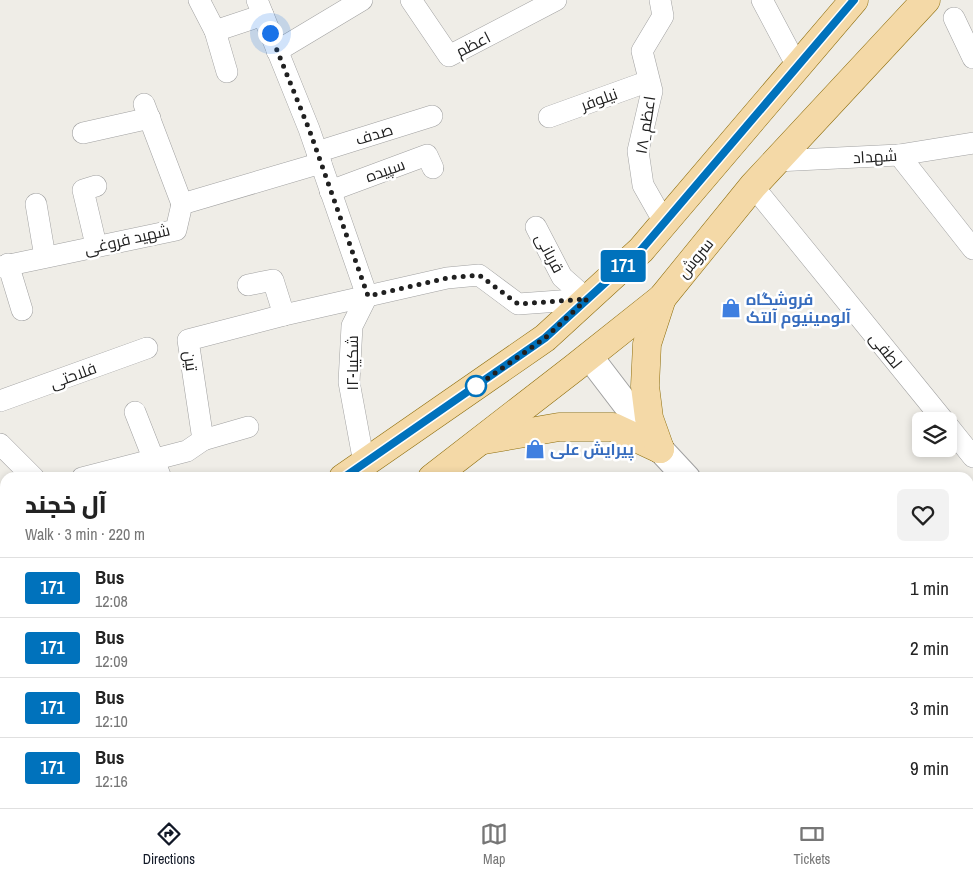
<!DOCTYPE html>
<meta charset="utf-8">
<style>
:root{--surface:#fff;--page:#f2f2f2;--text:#222;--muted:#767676;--line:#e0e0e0;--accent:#111827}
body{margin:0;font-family:"Archivo Narrow",Cairo,sans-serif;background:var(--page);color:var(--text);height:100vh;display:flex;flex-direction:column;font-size:19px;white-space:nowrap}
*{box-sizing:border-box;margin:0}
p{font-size:16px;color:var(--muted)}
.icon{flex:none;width:28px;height:28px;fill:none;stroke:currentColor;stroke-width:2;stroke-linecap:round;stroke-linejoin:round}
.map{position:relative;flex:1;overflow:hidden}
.drawer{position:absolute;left:0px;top:472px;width:974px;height:336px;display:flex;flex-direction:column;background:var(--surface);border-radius:15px 15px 0 0;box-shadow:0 2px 8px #0003}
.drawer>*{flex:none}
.badge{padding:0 10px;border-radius:4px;font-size:18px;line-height:32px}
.controls{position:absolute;left:912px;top:412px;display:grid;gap:10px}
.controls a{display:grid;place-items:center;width:45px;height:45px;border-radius:8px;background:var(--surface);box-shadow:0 2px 8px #0003;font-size:25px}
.you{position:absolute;width:25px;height:25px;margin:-12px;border:4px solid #fff;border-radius:50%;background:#1a73e8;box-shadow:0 0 0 8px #1a73e833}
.map>.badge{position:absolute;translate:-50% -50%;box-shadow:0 0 0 2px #fff}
.round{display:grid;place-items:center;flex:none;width:52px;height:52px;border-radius:8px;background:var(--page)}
.head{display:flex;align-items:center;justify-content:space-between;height:85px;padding:0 25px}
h1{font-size:24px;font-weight:800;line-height:38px}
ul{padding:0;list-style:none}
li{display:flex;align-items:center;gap:15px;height:60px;padding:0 25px;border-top:1px solid var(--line)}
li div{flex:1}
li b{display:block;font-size:19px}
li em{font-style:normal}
li .badge{min-width:55px;font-weight:700;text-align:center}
.tabs{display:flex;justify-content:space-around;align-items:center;height:70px;border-top:1px solid var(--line);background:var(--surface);font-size:14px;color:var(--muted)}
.tabs a{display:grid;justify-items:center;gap:2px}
.tabs .on{color:var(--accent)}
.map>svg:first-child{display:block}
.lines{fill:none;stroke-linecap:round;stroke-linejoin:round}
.minor-casing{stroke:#a1a1a1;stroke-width:22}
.tertiary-casing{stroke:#a1a1a1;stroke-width:28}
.primary-casing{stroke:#8e6e0d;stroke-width:29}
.minor{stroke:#fff;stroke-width:21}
.tertiary{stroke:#fff;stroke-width:26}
.primary{stroke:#f4d9a7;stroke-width:28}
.line-casing{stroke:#fff;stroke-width:11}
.line{stroke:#0072bc;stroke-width:8}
.walk{stroke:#202020;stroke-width:5;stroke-dasharray:0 9}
.stop-dot{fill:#fff;stroke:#0072bc;stroke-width:2.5}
.labels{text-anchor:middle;stroke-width:5;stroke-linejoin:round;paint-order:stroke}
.street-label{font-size:16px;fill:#202020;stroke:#fff}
.shop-label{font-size:16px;font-weight:bold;fill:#366cbe;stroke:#fff;text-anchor:start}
</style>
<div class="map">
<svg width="973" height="808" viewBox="0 0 973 808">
<rect width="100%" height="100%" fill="#efede7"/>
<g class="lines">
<defs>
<g id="minor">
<path d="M199,0L215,31L227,72"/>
<path d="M257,0L309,129L367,296"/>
<path d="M411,0L449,56L556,0"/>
<path d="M660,0L663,16L642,51L652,91L638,151L643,185L664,222"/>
<path d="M762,0L797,66"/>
<path d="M954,18L973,58"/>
<path d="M215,31L263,15"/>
<path d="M277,51L362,0"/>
<path d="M144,104L182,204"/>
<path d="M549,117L649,81"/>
<path d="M83,133L150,118"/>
<path d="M317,152L432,116"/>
<path d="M899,155L973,249"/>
<path d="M776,161L899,155L973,143"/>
<path d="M96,186L83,190L96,245"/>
<path d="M753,186L944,421"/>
<path d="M330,191L427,155L433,168"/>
<path d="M36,204L45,257"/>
<path d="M536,227L562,277L587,299"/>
<path d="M8,264L22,310"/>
<path d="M0,267L176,230L182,204L321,163"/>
<path d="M248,285L273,280L284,315"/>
<path d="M0,401L147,348"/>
<path d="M135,412L161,478"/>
<path d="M949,427L973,457"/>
<path d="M203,440L248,427"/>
<path d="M0,444L34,478"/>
<path d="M364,463L349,382L352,326L367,296"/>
<path d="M82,478L187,451L203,440L188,340L284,315L447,278L479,275L518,304L587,299"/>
<path d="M0,616L5,625"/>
<path d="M0,738L5,741"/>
<path d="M113,804L121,808"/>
<path d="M347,804L350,808"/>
<path d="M430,804L433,808"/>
<path d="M757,808L765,804"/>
<path d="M909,808L917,804"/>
</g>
<g id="tertiary">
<path d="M589,356L660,449L687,478"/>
<path d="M951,804L954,808"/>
</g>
<g id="primary">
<path d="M484,440L559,427H613L660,449"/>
<path d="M660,449L649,418L645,386L647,344L662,298"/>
<path d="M343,478L545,338L641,250L854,0"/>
<path d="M432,478L574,368L662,298L753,186L926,0"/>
<path d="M0,663L5,661"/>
<path d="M0,714L5,712"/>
</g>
</defs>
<use href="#minor" class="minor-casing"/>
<use href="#tertiary" class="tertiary-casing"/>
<use href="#primary" class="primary-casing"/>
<use href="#minor" class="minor"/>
<use href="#tertiary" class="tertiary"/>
<use href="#primary" class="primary"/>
</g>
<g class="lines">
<defs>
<path id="line" d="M343,478L545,338L641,250L854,0"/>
</defs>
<use href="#line" class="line-casing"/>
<use href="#line" class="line"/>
<path class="walk" d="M270,33L309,129L368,296L447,278L479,275L518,304L587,299L545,338L471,390L476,386"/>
</g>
<defs>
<symbol id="shop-bare" viewBox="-9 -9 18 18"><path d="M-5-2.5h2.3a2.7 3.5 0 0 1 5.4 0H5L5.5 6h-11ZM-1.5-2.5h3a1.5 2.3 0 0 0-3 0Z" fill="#3f7fe0" stroke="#fff" stroke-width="2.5" paint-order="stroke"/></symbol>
</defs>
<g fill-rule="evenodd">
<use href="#shop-bare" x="717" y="294" width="28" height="28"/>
<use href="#shop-bare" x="521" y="435" width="28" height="28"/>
</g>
<circle class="stop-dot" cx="476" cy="386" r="10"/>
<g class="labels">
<g class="street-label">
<text transform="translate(473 44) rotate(-27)" y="6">اعظم</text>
<text transform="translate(599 99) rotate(-20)" y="6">نیلوفر</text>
<text transform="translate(645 125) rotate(-81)" y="6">۱۸_اعظم</text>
<text transform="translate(374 134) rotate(-17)" y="6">صدف</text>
<text transform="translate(875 156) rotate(-3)" y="6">شهداد</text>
<text transform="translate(385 170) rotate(-20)" y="6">سپیده</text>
<text transform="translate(127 239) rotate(-13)" y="6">شهید فروغی</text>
<text transform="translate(550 253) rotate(62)" y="6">قربانی</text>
<text transform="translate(695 258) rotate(-51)" y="6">سروش</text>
<text transform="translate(886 350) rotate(51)" y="6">لطفی</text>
<text transform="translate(191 361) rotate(82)" y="6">تین</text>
<text transform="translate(352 363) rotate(-90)" y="6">۱۲-شکیبا</text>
<text transform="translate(73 375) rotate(-20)" y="6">فلاحتی</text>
</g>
<g class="shop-label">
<text x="746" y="305">فروشگاه<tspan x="746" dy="18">آلومینیوم آلتک</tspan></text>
<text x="550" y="455">پیرایش علی</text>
</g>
</g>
</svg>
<div class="controls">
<a><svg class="icon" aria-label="layers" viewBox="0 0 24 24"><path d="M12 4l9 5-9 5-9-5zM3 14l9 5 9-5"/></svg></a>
</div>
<div class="you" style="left:270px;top:33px"></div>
<b class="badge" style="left:623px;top:266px;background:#0072bc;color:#fff">171</b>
<section class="drawer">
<div class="head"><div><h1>آل خجند</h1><p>Walk · 3 min · 220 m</p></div><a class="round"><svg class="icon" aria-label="heart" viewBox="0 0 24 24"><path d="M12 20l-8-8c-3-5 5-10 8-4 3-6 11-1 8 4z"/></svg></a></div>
<ul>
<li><span class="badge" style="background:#0072bc;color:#fff">171</span><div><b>Bus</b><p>12:08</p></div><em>1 min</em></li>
<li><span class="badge" style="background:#0072bc;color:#fff">171</span><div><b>Bus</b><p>12:09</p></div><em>2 min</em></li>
<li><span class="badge" style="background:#0072bc;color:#fff">171</span><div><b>Bus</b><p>12:10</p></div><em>3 min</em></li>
<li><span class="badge" style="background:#0072bc;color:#fff">171</span><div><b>Bus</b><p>12:16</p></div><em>9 min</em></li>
</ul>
</section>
</div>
<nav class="tabs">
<a class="on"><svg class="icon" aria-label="directions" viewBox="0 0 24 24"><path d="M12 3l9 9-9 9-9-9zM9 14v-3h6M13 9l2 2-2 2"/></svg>Directions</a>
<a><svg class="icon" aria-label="map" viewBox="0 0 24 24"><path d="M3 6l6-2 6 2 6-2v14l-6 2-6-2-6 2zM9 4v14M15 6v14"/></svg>Map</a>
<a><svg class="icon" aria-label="tickets" viewBox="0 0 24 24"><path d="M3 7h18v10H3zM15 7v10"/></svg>Tickets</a>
</nav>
